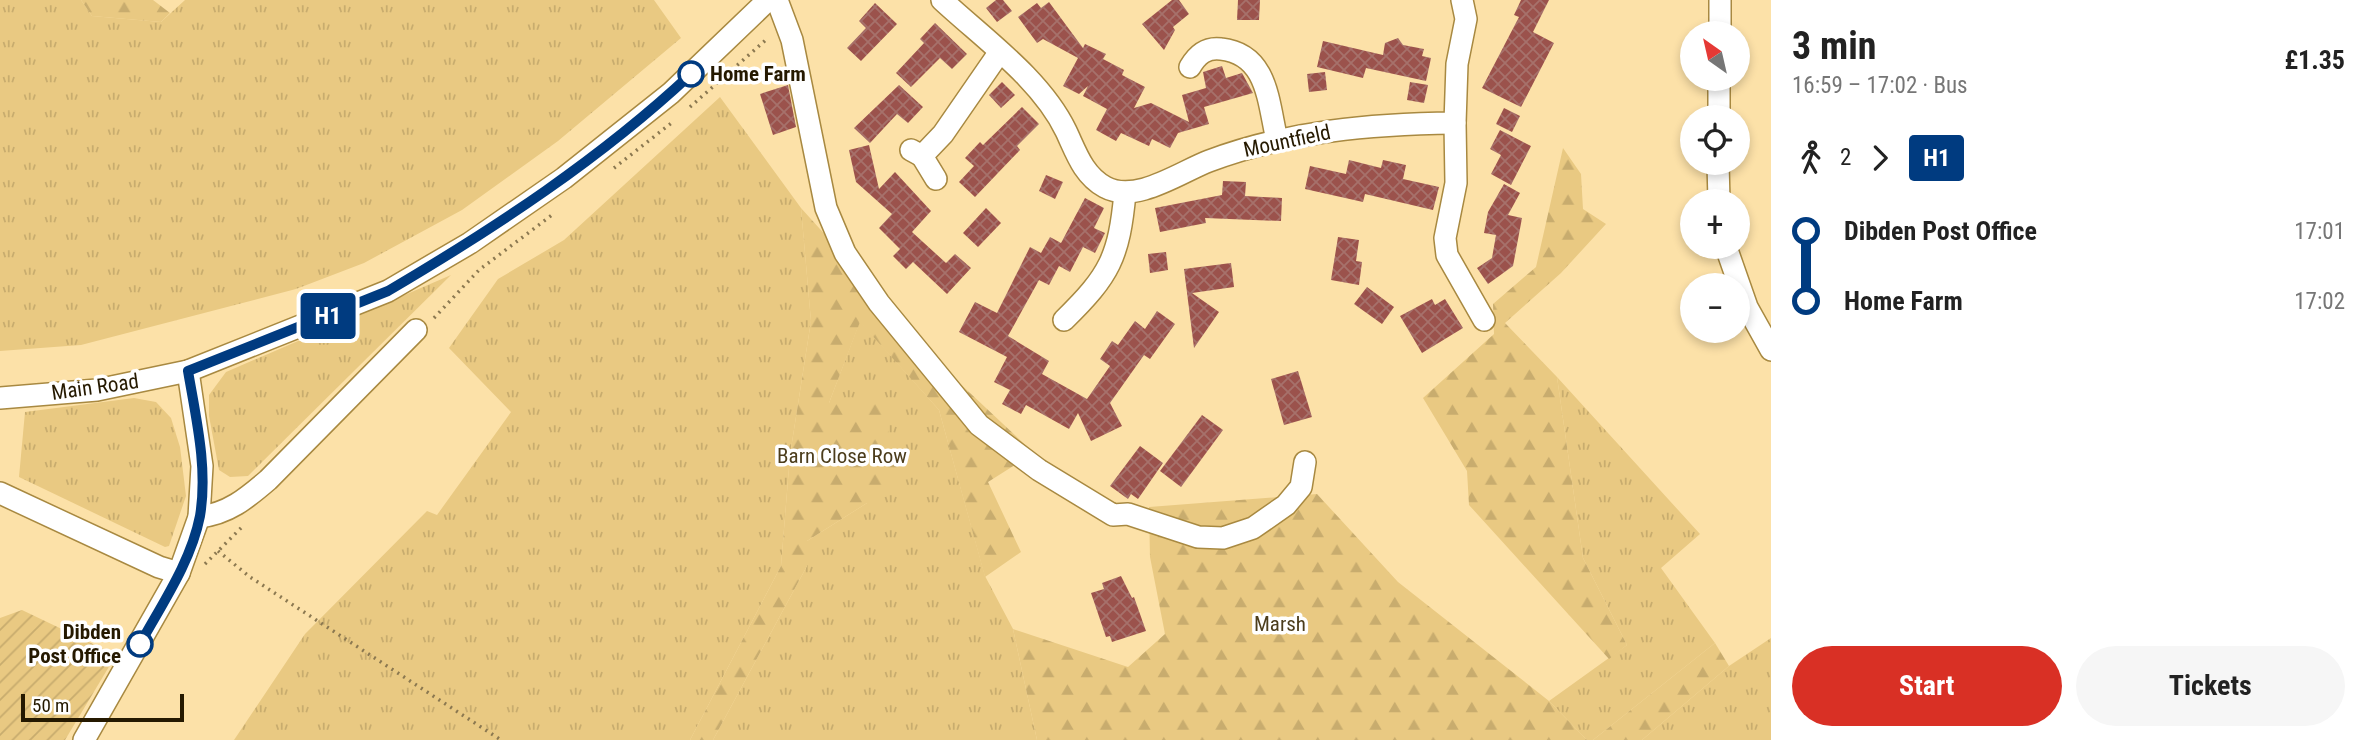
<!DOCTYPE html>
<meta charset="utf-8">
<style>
:root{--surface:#fff;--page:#f6f6f6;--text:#222;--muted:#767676;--accent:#d93025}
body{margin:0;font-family:"Roboto Condensed",sans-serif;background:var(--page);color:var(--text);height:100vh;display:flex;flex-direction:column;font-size:26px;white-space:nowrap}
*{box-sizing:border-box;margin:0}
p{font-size:23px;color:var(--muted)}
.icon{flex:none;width:38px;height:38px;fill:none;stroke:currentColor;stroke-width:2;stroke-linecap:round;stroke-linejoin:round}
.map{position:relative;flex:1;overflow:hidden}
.side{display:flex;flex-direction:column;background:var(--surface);width:595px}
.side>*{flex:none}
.badge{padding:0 14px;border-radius:5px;font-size:24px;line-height:46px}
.needle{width:46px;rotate:326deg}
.buttons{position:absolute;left:1680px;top:21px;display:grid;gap:14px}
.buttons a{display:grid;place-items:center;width:70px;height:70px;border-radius:50%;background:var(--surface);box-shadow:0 4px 10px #0003;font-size:35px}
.scale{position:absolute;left:21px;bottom:18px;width:163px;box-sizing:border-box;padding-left:7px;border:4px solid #251900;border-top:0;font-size:19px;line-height:24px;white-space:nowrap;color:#251900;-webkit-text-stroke:5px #fff;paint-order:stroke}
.map>.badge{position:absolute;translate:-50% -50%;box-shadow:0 0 0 4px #fff}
.legs{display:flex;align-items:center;gap:10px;height:77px;padding:0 21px;font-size:23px}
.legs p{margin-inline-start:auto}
.headline{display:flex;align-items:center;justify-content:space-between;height:119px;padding:0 21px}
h1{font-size:38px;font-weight:700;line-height:52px}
.button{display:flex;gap:14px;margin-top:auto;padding:14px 21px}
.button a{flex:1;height:80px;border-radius:42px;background:var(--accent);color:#fff;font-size:28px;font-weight:700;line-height:80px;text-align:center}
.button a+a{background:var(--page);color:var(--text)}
ul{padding:0 21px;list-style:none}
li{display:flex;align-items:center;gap:24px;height:70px;font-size:26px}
li i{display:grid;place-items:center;width:10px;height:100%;margin:0 9px;background:currentColor}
li i::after{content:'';width:18px;height:18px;margin:-9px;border:5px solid;border-radius:50%;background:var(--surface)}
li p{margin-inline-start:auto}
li:first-child i{background:linear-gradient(#0000 50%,currentColor 0)}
li:last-child i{background:linear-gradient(currentColor 50%,#0000 0)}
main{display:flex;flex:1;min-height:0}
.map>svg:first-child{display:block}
.grass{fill:url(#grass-tufts)}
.forest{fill:url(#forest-firs)}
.garden{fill:url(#garden-furrows)}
.building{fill:url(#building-cross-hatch)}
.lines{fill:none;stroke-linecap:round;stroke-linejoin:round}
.minor-casing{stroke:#a88941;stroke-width:24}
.path{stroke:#8b7850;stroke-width:3.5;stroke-dasharray:2 5;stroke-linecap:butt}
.minor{stroke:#fff;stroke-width:21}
.line-1-casing{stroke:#fff;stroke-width:16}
.line-1{stroke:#003b80;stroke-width:10}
.stop-1-dot{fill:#fff;stroke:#003b80;stroke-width:3.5}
.labels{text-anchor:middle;stroke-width:7;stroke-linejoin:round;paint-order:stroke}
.stop-label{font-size:21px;font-weight:bold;fill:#251900;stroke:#fff;text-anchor:start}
.street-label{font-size:21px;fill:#251900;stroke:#fff}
.park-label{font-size:21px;fill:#4c3d1c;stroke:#fff}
</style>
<main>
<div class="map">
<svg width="1771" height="740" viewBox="0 0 1771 740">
<defs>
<pattern id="grass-tufts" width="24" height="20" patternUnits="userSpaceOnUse" patternTransform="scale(1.75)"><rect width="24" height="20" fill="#e9c982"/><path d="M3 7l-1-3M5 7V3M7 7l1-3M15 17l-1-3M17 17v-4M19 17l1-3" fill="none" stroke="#c8ac6e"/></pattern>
<pattern id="forest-firs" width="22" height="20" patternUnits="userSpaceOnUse" patternTransform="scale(1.75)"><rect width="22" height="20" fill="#e9c982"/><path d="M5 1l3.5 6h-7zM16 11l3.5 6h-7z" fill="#c8ac6e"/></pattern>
<pattern id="garden-furrows" width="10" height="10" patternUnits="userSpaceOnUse" patternTransform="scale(1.75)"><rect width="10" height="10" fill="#e9c982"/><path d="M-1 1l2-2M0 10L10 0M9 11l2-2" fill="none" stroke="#c8ac6e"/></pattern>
<pattern id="building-cross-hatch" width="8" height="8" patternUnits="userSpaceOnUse" patternTransform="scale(1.75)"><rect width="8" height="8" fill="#9b524c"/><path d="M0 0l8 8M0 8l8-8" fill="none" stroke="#a6716b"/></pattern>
</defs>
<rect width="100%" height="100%" fill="#fce1a8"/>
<g class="grass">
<path d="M0,0H81L92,16L161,22L185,0H654L681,38L558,141L462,210L364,263L296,289L81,345L0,351Z"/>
<path d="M720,97L801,208L811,321L790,455L781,566L690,740H234L305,634L427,511L437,515L511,412L449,348L498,279L564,240Z"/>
<path d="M451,275L248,476L230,477L219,470L209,416V395L226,372Z"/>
<path d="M860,321L939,410L985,576L1013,629L1037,740H713L807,566V541L867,503L829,403Z"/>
<path d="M1557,377L1700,534L1661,568L1715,643L1593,740H1587L1549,701L1627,645L1583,558Z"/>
<path d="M134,398L156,402L171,418L180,447L186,496L169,546L165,547L19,477L25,412Z"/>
<path d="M1771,638V740H1642L1729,666Z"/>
</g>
<g class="forest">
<path d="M81,0H153L170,13L161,22L92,16Z"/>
<path d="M1563,148L1581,174L1583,209L1606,224L1561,273L1505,323L1557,377L1583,558L1627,645L1609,659L1469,505L1467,471L1423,398L1494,334L1493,304L1536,267Z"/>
<path d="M801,208L903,321L922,348L1034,453L988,482L1021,552L985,577L939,410L860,322L829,403H882L897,470L867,503L807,541V566L713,740H690L781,566L790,455L811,321Z"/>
<path d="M1317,494L1398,582L1549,701L1587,740H1037L1013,629L1128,667L1165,634L1150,557L1149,507Z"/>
<path d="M1715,643L1729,666L1642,740H1593Z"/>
</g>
<path class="garden" d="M22,610L116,655L65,740H0V618Z"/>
<g class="building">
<path d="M996,0H1003L1012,11L997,22L986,8Z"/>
<path d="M1172,0H1179L1189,14L1173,27L1175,30L1164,50L1142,24Z"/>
<path d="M1238,0H1260L1259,20H1237Z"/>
<path d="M1521,0H1549L1533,32L1554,43L1521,107L1482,88L1519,17L1514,15Z"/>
<path d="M1049,2L1083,48L1085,44L1106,54L1103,59L1124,70L1122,75L1145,87L1134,108L1151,103L1189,122L1182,95L1206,88L1203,72L1222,66L1226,78L1242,73L1253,93L1204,107L1209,124L1178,133L1170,148L1152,139L1149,146L1121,133L1116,141L1096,130L1107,109L1083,96L1088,86L1079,94L1063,86L1078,58L1043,39L1037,43L1018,17L1037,3L1041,8Z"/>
<path d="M875,3L897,24L861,61L847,48L866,28L859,21Z"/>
<path d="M935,23L967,54L952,69L940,58L911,87L896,73L924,43L920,39Z"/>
<path d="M1398,38L1403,45L1424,49L1422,56L1431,58L1426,81L1366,68L1363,78L1317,67L1323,41L1383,55L1385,43Z"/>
<path d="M1325,72L1327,90L1309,92L1307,74Z"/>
<path d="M1002,82L1015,95L1001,108L989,95Z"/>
<path d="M1410,82L1428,85L1424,103L1407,100Z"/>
<path d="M788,85L796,127L773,135L760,94Z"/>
<path d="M899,85L923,107L908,123L897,114L870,143L854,128Z"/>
<path d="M1022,107L1039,124L1017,146L1020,150L975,197L959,182L974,166L965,158L980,142L983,145Z"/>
<path d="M1504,108L1520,116L1512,132L1496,124Z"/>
<path d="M1500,130L1531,146L1511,185L1491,174L1501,155L1490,149Z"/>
<path d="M869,145L879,189L895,172L931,211L912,232L946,263L955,254L971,268L947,294L913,262L906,269L893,256L900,249L879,228L892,214L856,182L849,150Z"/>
<path d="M1349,160L1381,168L1383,160L1406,165L1403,179L1439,187L1433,210L1365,194L1363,202L1305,189L1310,166L1346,174Z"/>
<path d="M1046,175L1063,182L1055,199L1039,191Z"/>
<path d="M1223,181L1246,182L1245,196L1282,198L1281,221L1205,218L1206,223L1160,232L1155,208L1222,195Z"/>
<path d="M1504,184L1520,193L1508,215L1522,218L1513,266L1488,284L1477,268L1492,258L1496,235L1484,233L1488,212Z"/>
<path d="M1085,198L1104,208L1094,228L1105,233L1095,253L1083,247L1070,272L1059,266L1049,285L1039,280L1008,336L1049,361L1042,374L1087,399L1110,366L1100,359L1112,341L1118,345L1135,321L1145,329L1157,311L1175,324L1150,359L1144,355L1110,403L1122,426L1091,441L1078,413L1069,429L1026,405L1021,414L1002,404L1010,390L994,382L1007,357L959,332L975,302L997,313L1030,247L1041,253L1050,237L1061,243Z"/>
<path d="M986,208L1001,223L978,247L963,233Z"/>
<path d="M1338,237L1359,240L1356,261L1362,262L1359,285L1331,280Z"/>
<path d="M1166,252L1168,270L1150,273L1148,254Z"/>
<path d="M1231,263L1234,287L1192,293L1219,312L1194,348L1184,269Z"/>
<path d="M1367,287L1394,307L1382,324L1354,304Z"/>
<path d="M1432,299L1435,305L1445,299L1463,328L1422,353L1400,316Z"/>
<path d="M1298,371L1312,417L1284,425L1271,379Z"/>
<path d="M1202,415L1223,430L1181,487L1160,471Z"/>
<path d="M1140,446L1163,463L1138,499L1131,494L1128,499L1110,486Z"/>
<path d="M1121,576L1132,598L1134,597L1146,631L1112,642L1110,636L1106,637L1091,593L1104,589L1102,583Z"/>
</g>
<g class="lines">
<defs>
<g id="minor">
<path d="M777,0L792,40L826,208L845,253L879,303L979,425L1039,470L1113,515L1128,514L1198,537L1223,538L1253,528L1286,505L1301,487L1305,462"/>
<path d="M942,0C984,39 1041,79 1066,131C1076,152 1083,175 1105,187C1136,204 1180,172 1209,161C1289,131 1371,124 1455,123L1457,64L1466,19L1462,0"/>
<path d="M1720,33V0"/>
<path d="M1190,67C1197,55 1206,47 1221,49C1268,54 1268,102 1277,140"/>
<path d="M1719,117V79"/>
<path d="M1455,123L1456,183L1445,238L1447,255L1484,320"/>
<path d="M911,150L922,156L943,134L999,53"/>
<path d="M922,156L936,179"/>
<path d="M1718,163L1719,201"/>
<path d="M1726,247L1747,307L1771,350"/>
<path d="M1064,320C1110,275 1119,257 1125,193"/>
<path d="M0,398L97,390L188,371L388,291L470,243L564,178L671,93L768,0"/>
<path d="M0,493L159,567L179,573"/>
<path d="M199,517C228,514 247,498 268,480L416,330"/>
<path d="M84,740L179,573L199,517L202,466L188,371"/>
</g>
</defs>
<use href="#minor" class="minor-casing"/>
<g class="path">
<path d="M690,107L768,38"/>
<path d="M614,168L674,121"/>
<path d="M434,318L479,270L552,215"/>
<path d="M218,551L250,577L501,740"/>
<path d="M205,564L242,527"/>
</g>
<use href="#minor" class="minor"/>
</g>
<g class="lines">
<defs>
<path id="line-1" d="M140,644C162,604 191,562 200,516C208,468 196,418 188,371L388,291C495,228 600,159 691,74"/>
</defs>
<use href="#line-1" class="line-1-casing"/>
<use href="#line-1" class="line-1"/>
</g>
<g class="stop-1-dot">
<circle cx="691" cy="74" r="12"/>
<circle cx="140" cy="644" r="12"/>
</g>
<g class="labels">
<g class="stop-label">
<text x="710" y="81">Home Farm</text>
<text x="121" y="639" text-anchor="end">Dibden<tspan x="121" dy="24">Post Office</tspan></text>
</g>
<g class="street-label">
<text transform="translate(1287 141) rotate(-12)" y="7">Mountfield</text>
<text transform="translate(95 387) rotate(-8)" y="7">Main Road</text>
</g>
<g class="park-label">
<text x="842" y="463">Barn Close Row</text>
<text x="1280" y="631">Marsh</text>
</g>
</g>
</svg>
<div class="buttons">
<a><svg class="needle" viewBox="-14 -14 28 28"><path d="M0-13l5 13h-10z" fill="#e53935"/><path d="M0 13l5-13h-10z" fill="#767676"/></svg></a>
<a><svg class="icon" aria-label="locate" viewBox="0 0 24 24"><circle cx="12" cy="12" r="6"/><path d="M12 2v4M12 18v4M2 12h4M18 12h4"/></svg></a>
<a>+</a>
<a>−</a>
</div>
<div class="scale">50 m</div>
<b class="badge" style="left:328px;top:316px;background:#003b80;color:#fff">H1</b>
</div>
<section class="side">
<div class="headline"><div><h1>3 min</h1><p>16:59 – 17:02 · Bus</p></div><b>£1.35</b></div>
<div class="legs"><svg class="icon" aria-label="walk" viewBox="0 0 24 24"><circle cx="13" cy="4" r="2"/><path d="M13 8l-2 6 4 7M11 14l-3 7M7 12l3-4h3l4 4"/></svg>2<svg class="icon" aria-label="forward" viewBox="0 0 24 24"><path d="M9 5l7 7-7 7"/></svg><b class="badge" style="background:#003b80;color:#fff">H1</b></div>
<ul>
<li><i style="color:#003b80"></i><b>Dibden Post Office</b><p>17:01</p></li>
<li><i style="color:#003b80"></i><b>Home Farm</b><p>17:02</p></li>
</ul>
<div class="button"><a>Start</a><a>Tickets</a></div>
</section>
</main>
